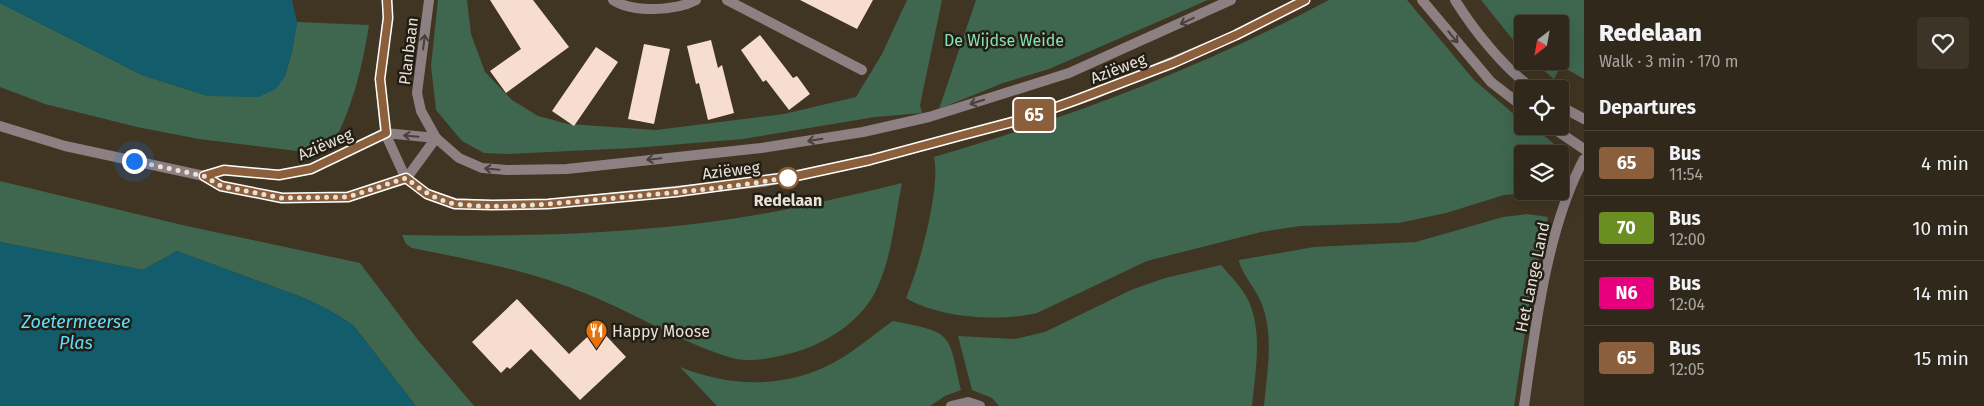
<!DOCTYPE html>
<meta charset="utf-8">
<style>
:root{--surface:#30281a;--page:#3c3427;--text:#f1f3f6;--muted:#a8a6a2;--line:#4b4439}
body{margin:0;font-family:"Fira Sans",sans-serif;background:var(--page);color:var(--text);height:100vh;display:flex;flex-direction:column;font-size:19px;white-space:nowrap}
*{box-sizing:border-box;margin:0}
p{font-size:16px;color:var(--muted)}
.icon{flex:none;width:28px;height:28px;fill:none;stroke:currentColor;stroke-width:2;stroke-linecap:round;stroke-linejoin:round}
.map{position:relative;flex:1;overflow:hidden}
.panel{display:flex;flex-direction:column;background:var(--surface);width:400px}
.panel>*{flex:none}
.badge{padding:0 10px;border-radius:4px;font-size:18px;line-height:32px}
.needle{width:32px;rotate:211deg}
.fabs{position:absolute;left:1514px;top:15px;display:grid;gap:10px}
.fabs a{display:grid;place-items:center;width:55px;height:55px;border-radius:5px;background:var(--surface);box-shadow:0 5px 20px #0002,0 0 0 1px var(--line);font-size:25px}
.you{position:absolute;width:25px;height:25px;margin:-12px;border:4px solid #fff;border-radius:50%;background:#1a73e8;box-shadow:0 0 0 8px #1a73e833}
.map>.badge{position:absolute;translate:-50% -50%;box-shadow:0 0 0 2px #fff}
h2{padding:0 15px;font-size:19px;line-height:45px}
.round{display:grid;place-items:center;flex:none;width:52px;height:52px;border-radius:5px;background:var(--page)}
.headline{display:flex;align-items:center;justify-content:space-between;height:85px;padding:0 15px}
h1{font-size:24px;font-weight:800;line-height:38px}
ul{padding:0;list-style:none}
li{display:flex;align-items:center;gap:15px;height:65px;padding:0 15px;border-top:1px solid var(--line)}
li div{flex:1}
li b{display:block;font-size:19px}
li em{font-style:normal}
li .badge{min-width:55px;font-weight:700;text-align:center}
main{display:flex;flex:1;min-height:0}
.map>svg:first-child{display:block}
.green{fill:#3f674f}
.water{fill:#125c6b}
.building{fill:#f6ddcf}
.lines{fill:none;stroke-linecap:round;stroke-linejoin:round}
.minor{stroke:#8c8083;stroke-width:10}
.tertiary{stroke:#8c8083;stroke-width:10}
.oneway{stroke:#47403c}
.line-casing{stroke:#fff;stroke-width:11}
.line{stroke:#8b5e3c;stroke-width:8}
.walk{stroke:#e8e1d6;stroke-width:5;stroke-dasharray:0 9}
.stop-dot{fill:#fff;stroke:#8b5e3c;stroke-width:2.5}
.labels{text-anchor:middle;stroke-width:5;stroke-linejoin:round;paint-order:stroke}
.park-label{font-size:16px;fill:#85e4ae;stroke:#221d15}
.street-label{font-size:16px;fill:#e8e1d6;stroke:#221d15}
.stop-label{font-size:16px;font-weight:bold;fill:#e8e1d6;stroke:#221d15}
.poi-label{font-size:16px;fill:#e8e1d6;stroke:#221d15;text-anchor:start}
.water-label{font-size:18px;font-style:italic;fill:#5edffc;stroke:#221d15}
</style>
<main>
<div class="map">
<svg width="1584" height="406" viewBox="0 0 1584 406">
<rect width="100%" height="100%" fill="#403522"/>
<g class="green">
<path d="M438,0H467L471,34L485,72L512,100L538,116L568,124L656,130L784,114L856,97L882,54L907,0H942L920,105L922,113L875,117L743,139L633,148L506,154L484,153L462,141L436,110L431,66Z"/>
<path d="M976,0H1208L1049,69L1003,83L939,109Z"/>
<path d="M1329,0H1407L1474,80L1522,121V126C1531,126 1536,131 1543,135C1563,149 1568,162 1560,185V154H1522V191H1558L1556,196L1533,193L1504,195L1446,213L1399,223L1300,226L1261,232L1147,261L1037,313C1000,322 939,318 906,298C919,268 941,188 934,157C1071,117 1203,67 1329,0Z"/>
<path d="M1481,0H1584V79L1561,66L1554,79L1532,61H1560V24H1522V51Z"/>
<path d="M0,3L142,75L208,96L285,76L292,52L297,22L369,25C362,68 354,101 335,141L305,152L199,139L137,127L45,104L0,87Z"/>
<path d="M0,181L182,225L360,263L418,340L474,406H416L353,325L329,310L304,298L177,251L143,270L0,242Z"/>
<path d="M902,183C895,217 892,255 878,286C864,320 826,344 792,353C773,358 751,363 732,358C682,343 636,314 587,294C531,271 472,260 412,248L406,244L402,235C499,237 598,235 694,224C764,216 833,200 902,183Z"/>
<path d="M1527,214L1548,217L1529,306L1514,406H1264C1267,371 1275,333 1260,300C1255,288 1240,271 1239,260L1314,247L1416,242L1503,217Z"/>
<path d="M1221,265C1231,277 1243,288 1249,302C1263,334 1255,373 1252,406H999L992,398L972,390L958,336L1015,339L1045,332L1131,290L1165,278Z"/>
<path d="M893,321C954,333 948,332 961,390L945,396L930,406H717L680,367C732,388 790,389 840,359C859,348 875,333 893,321Z"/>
</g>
<g class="water">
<path d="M0,0H292L297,22L292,52L285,76L277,88L259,97L208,96L142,75L0,3Z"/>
<path d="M0,242L143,270L177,251L304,298L329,310L353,325L416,406H0Z"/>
</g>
<g class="building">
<path d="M490,0H533L569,47L506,93L490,71L521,49Z"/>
<path d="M800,0H873L857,29Z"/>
<path d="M760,35L793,78L797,76L810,94L789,110L766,80L763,82L741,50Z"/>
<path d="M711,40L718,68L722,65L734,113L708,120L699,83L696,84L687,46Z"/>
<path d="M644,44L670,49L654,124L628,119Z"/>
<path d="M596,47L618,62L574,126L552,111Z"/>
<path d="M517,299L569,354L598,327L626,357L580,400L531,349L510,369L507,367L501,373L472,342Z"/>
</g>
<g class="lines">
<g class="minor">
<path d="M613,0C633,13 675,11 696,0"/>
<path d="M727,0L862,70"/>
<path d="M1422,0L1491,82L1522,106"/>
<path d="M1455,0C1473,29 1505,70 1534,89"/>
<path d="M1560,106L1584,119"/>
<path d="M0,126L65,146L204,176L221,186L282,198L348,197L406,179"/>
<path d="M1550,126L1584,149"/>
<path d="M204,176L224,170L279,175L311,169L385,133"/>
<path d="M951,406L968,402L980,406"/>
<path d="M1524,406C1535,329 1547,227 1584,159"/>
</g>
<g class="tertiary">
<path d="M387,0L388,18L380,79L385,133L406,179L427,194L455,203L492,205L548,204L763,182L870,160L1020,120L1095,94L1236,35L1305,0"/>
<path d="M429,0L417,93L421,111L436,138"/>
<path d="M385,133L436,138L459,158L482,168L507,170L567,169L761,148L863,132L929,117L1069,73L1231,0"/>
<path d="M406,179L436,138"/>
</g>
</g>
<defs><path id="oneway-shaft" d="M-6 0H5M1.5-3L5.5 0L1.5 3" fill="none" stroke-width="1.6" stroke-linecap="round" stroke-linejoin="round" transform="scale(1.25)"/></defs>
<g class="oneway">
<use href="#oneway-shaft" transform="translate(1187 21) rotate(155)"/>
<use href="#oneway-shaft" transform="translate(1453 37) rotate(50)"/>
<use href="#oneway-shaft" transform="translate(424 42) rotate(-83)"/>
<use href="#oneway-shaft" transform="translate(977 102) rotate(163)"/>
<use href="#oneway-shaft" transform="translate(411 136) rotate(-175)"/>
<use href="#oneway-shaft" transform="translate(815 140) rotate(171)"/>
<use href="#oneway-shaft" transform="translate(654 159) rotate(174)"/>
<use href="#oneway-shaft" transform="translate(492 169) rotate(-175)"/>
</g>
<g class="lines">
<defs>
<path id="line" d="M387,0L388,18L380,79L386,133L311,169L279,175L224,170L204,176L221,186L282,198L348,197L406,178L427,194L455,204L492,205L548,204L676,192L796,176L870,160L963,135L1020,120L1076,100L1173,63L1236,35L1305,0"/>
</defs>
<use href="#line" class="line-casing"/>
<use href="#line" class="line"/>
<path class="walk" d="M134,161L204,176L221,186L282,198L348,197L406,178C421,190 437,201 456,204C504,210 556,203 604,199C668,193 732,188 796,176L788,178"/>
</g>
<defs>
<symbol id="restaurant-pin" viewBox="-11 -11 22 30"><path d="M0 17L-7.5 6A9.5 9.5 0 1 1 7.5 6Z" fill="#e8710a" stroke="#221d15"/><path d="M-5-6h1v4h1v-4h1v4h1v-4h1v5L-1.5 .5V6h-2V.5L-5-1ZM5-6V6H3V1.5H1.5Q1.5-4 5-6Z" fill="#fff"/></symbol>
</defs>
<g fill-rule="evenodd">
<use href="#restaurant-pin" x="584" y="318" width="25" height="34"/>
</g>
<circle class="stop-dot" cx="788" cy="178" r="10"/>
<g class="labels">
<g class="park-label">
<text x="1004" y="46">De Wijdse Weide</text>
</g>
<g class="street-label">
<text transform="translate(408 51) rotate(-83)" y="6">Planbaan</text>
<text transform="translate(1118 68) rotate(-21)" y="6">Aziëweg</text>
<text transform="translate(325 144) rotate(-23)" y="6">Aziëweg</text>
<text transform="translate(731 170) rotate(-7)" y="6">Aziëweg</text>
<text transform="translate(1532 277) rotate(-78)" y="6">Het Lange Land</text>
</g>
<g class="stop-label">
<text x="788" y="206">Redelaan</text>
</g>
<g class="poi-label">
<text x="612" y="337">Happy Moose</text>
</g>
<g class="water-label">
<text x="76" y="328">Zoetermeerse<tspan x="76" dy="21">Plas</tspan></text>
</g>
</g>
</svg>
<div class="fabs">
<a><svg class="needle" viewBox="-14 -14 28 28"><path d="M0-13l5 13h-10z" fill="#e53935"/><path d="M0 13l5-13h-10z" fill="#a8a6a2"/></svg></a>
<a><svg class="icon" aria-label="locate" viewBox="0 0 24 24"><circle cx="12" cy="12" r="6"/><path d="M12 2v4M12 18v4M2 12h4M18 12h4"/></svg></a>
<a><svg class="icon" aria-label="layers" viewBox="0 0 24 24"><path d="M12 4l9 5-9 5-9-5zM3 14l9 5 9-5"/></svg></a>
</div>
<div class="you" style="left:134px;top:161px"></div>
<b class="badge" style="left:1034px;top:115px;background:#8b5e3c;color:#fff">65</b>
</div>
<section class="panel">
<div class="headline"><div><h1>Redelaan</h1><p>Walk · 3 min · 170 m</p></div><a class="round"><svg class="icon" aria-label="heart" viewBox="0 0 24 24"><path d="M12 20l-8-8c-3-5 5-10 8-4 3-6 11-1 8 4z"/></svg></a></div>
<h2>Departures</h2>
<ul>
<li><span class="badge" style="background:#8b5e3c;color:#fff">65</span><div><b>Bus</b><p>11:54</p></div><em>4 min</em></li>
<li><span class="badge" style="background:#6b8e23;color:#fff">70</span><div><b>Bus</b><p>12:00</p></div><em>10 min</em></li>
<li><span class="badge" style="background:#e6007e;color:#fff">N6</span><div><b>Bus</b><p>12:04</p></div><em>14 min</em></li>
<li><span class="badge" style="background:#8b5e3c;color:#fff">65</span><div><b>Bus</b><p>12:05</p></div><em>15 min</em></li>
</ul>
</section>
</main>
